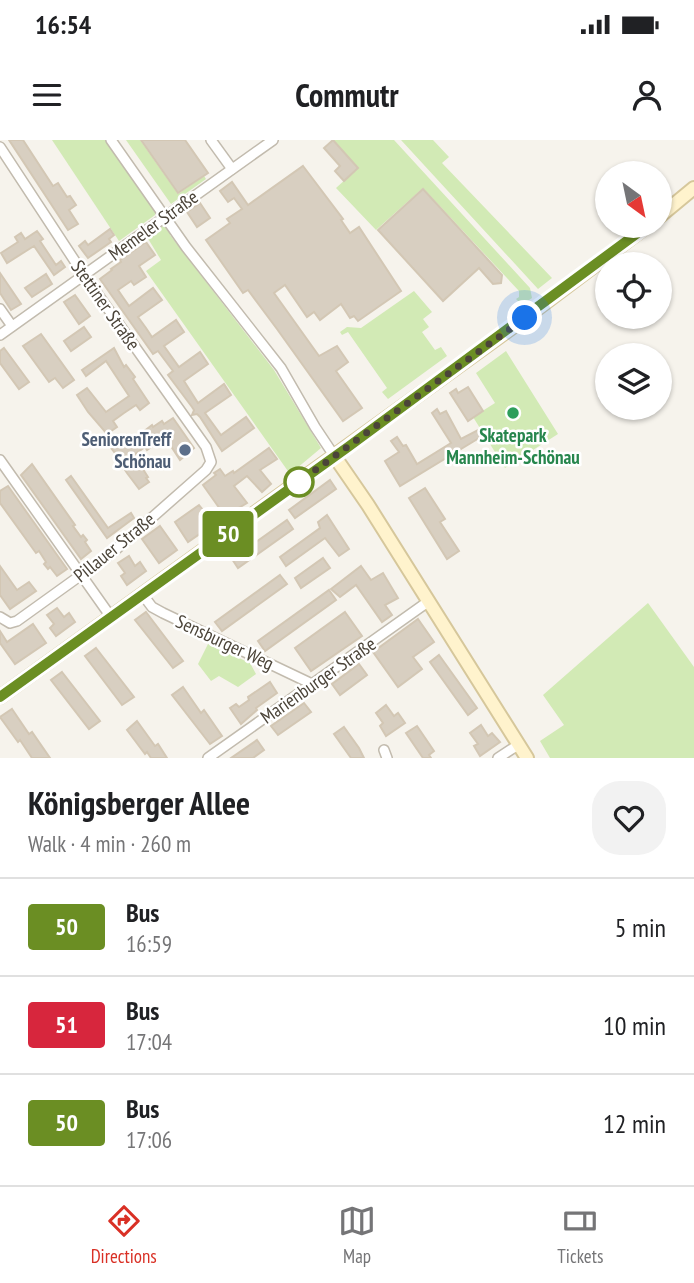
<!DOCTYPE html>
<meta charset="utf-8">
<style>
:root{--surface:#fff;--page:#f2f2f2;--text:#202124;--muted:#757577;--line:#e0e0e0;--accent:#d93025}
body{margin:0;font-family:"PT Sans Narrow",sans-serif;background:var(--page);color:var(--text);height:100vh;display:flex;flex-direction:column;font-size:26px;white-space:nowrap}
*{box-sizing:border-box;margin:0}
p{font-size:23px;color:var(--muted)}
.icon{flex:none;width:38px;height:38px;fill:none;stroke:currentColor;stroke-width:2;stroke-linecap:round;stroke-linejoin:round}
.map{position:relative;height:618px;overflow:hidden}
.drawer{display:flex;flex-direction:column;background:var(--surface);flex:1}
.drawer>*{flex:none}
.badge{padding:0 14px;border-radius:5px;font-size:24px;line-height:46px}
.needle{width:46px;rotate:147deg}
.controls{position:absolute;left:595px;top:21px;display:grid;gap:14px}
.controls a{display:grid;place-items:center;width:77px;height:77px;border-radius:50%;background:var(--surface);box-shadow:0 2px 5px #0004;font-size:35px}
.you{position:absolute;width:35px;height:35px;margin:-18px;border:5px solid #fff;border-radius:50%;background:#1a73e8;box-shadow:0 0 0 10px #1a73e833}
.map>.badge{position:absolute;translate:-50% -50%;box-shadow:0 0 0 4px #fff}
.round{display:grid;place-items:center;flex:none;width:74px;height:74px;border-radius:28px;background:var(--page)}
.overview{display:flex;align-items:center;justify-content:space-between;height:119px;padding:0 28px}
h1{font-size:33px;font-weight:700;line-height:52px}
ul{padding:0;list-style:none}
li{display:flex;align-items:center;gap:21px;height:98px;padding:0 28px;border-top:2px solid var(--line)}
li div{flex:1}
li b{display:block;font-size:26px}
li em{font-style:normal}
li .badge{min-width:77px;font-weight:700;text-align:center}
.status{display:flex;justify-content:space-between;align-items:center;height:49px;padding:0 35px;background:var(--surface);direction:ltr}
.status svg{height:19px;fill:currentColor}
header{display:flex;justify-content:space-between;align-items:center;height:91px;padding:0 28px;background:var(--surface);font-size:32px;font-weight:700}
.tabs{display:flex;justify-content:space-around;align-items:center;height:98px;border-top:2px solid var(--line);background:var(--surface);font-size:19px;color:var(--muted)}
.tabs a{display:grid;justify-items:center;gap:4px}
.tabs .current{color:var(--accent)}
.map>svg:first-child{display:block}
.green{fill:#d2eab5}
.building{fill:#d8cfc1;stroke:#d3c7b4;stroke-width:2}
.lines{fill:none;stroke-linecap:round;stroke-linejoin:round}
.street-casing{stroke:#c2bbae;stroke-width:12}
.secondary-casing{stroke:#d6c79b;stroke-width:16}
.street{stroke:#fff;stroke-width:9}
.secondary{stroke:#fff3cd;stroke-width:12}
.line-casing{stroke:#fff;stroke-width:16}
.line{stroke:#6b8e23;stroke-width:10}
.walk{stroke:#4b4439;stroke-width:7;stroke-dasharray:0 12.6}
.leisure-dot{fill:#2e9e5b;stroke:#fff;stroke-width:2.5}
.service-dot{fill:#5c6f8a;stroke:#fff;stroke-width:2.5}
.stop-dot{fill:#fff;stroke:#6b8e23;stroke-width:3.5}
.labels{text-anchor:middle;stroke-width:5;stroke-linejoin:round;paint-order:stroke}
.street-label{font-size:19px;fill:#4b4439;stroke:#fff}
.leisure-label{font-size:19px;font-weight:bold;fill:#27864d;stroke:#fff}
.service-label{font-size:19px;font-weight:bold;fill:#4e5e75;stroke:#fff;text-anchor:end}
</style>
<div class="status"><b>16:54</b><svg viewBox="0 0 49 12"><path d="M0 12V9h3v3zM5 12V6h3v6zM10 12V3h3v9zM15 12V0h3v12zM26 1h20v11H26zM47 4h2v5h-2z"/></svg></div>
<header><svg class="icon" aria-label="menu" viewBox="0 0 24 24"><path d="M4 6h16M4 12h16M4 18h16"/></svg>Commutr<svg class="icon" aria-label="person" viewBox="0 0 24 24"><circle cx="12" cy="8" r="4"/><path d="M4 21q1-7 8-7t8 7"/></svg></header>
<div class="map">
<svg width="694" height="618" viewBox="0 0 694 618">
<rect width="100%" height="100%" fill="#f6f3ec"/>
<g class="green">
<path d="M52,0H105L155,71V75L119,101Z"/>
<path d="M126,0H140L178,54L204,36L206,39L171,64Z"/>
<path d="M333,0H394L530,148L532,158L522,165L516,159L519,157V151L423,48L376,90L336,48L358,28Z"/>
<path d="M401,0H433L449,17L442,23L552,138L538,149Z"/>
<path d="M163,86L172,93L170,95L274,230L321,308L290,334L146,131L161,120L147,97Z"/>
<path d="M414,151L432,172L423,179L429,187L422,192L435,210L441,207L447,216L388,259L382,252L387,248L348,192L342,195L340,192L347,187L361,188Z"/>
<path d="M506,211L558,294L505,328L473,277L495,263L476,233Z"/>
<path d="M648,463L694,527V618H550L540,601L564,585L543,555Z"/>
<path d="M208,504L250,523L256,534L238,547L219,536L211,541L198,524Z"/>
</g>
<g class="building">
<path d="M9,0H23L53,46L58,43L67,57L70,56L76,65L69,70L78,84L68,90Z"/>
<path d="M141,0H185L208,33L178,53Z"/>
<path d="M333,0L358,28L344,41L335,31L340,26L324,8Z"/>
<path d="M303,26L343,79L341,80L350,93L359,87L401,151L358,181L354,176L350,178L341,164L320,180L314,172L307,177L285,145L274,153L319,216L337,206L348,222L336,231L362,268L343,281L277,189L248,150L243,153L206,100L230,83L227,79L242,69L234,58L228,62L220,51L232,42L248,65Z"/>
<path d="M423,49L502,135L501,143L493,144L479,128L443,161L378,90Z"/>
<path d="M200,63L210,78L197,87L187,72Z"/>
<path d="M110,89L114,95L109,99L111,102L88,118L79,106L85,101L88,105Z"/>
<path d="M37,91L43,99L40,101L56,125L61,121L65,127L54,135L34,106L7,123L1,113L18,102L15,97L21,93L25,99Z"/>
<path d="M146,102L155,115L139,126L146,137L134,145L131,141L118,150L129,166L153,148L162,160L138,177L146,188L152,197L176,180L184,192L164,206L179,227L200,212L208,224L184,241L198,263L224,244L231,255L205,273L221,295L246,277L254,288L222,311L200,277L197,274L192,275L194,270L192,267L168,235L173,231L158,211L153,214L100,139L112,130L111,129L121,122L120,120Z"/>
<path d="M0,133L21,164L11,170L0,153Z"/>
<path d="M46,134L52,144L32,157L25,148Z"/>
<path d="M75,155L90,176L79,184L64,162Z"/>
<path d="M84,187L91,197L71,211L64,201Z"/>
<path d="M41,194L74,240L63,248L55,238L49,242L23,206Z"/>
<path d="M4,208L29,242L19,249L0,223V211Z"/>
<path d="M114,208L124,227L126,225L135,237L133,239L149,263L140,270L136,265L124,273L113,281L117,287L107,294L88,272L77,255L87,248L106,272L129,256L106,221L86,236L82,230Z"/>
<path d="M468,247L483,271L468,281L450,253L456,249L458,253Z"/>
<path d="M437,269L440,274L446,271L461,299L480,289L484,295L400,346L385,321L399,312L391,301L397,297L403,306L406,305L417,324L451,303L432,273Z"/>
<path d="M173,278L194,308L180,320L165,297L147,310L145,307L134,315L148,337L146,338L149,342L139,349L127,333L125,330L127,328L111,308L122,301L125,306L152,285L153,287L162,281L164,284Z"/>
<path d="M269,308L277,319L260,330L271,344L262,352L247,336L234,346L247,363L225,376L203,345L216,335L214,333L220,329L225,336L233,331L234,333Z"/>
<path d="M32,324L75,385L73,386L81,397L83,395L87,400L85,402L91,411L81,419L21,335Z"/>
<path d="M71,336L108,388L131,373L134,378L107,398L66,340Z"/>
<path d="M330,340L336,349L295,378L289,370Z"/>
<path d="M8,346L67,429L57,436L50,427L48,429L44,424L46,422L39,411L36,413L0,363V351Z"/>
<path d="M425,348L445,379L440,382L459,411L447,419L409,358Z"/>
<path d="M199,365L214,384L188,402L175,382Z"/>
<path d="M327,375L349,409L339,416L325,398L286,426L280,417L320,388L318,382Z"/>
<path d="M287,380L293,389L238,428L232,419Z"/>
<path d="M160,386L177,410L159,423L142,399Z"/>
<path d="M129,416L135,426L140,422L146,431L127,445L121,436L125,433L118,423Z"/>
<path d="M323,418L330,428L301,448L295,438Z"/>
<path d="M0,426L17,450L29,442L36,451L10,469L0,455Z"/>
<path d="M361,426L371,440L383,433L398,458L385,465L392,475L382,482L356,445L340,457L331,449Z"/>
<path d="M280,435L287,444L222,491L215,482Z"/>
<path d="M329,450L336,460L265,511L258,501Z"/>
<path d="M57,468L64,477L69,473L75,482L56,496L50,488L54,484L47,475Z"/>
<path d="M146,472L183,521L173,528L135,480Z"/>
<path d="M345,472L362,496L311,531L295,508Z"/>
<path d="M418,479L434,502L413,517L422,529L398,547L373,512Z"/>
<path d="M33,484L46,503L15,524L0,503V491L7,502Z"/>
<path d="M96,508L134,557L122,565L85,516Z"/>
<path d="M439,515L477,568L468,575L430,522Z"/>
<path d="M359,524L367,535L340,555L332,544Z"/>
<path d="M62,532L100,581L89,589L51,540Z"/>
<path d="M270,542L277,553L256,568L257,570L241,584L230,568L236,564L239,567L249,560L248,557Z"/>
<path d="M183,547L201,573L204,570L222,596L210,604L172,555Z"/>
<path d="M304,563L311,572L278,595L271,586Z"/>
<path d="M386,565L394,576L398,573L405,583L386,596L380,586L383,583L376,573Z"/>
<path d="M12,569L29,594L32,592L50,618H32L20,600L18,602L0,577Z"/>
<path d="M137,581L155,606L158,604L167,618H151L147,612L145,614L127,590Z"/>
<path d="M481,585L488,596L492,593L500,602L480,616L474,606L478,604L470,593Z"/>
<path d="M417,586L434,611L429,615L431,618H423L406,593Z"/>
<path d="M344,587L359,608L364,618H351L334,594Z"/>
<path d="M257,600L264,610L253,618H231Z"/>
</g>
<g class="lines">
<defs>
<g id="street">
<path d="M111,0L186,107L281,228L315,287L335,317"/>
<path d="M211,0L232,29"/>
<path d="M0,7L84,135L206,307L211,322L206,330L113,412L17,481L10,483L0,477"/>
<path d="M0,169L12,186"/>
<path d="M0,195L273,0"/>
<path d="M0,320L111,477"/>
<path d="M143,455L152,467L163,473L312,544"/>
<path d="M384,610L387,618"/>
<path d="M208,618L429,461"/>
<path d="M498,618L518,605"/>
</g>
<g id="secondary">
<path d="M660,76L694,48"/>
<path d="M335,317L368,365L527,618"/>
<path d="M0,557L525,178L647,86"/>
</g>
</defs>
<use href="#street" class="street-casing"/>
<use href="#secondary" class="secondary-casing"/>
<use href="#street" class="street"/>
<use href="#secondary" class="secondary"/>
</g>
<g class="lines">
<defs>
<path id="line" d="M0,557L348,307L647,86"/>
</defs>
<use href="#line" class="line-casing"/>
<use href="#line" class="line"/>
<path class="walk" d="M299,342L292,347L525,178"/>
</g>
<circle class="leisure-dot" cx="513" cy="273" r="7"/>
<circle class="service-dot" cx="185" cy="310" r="7"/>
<circle class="stop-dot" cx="299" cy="342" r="14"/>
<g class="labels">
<g class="street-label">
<text transform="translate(153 85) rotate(-36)" y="7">Memeler Straße</text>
<text transform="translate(106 165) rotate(55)" y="7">Stettiner Straße</text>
<text transform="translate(114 407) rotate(-39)" y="7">Pillauer Straße</text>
<text transform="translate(225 502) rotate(25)" y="7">Sensburger Weg</text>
<text transform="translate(318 540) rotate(-35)" y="7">Marienburger Straße</text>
</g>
<g class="leisure-label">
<text x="513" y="302">Skatepark<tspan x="513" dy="22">Mannheim-Schönau</tspan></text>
</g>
<g class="service-label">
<text x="171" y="306">SeniorenTreff<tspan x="171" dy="22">Schönau</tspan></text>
</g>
</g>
</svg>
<div class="controls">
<a><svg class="needle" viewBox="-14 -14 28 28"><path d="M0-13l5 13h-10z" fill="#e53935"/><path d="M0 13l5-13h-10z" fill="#757577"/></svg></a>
<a><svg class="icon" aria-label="locate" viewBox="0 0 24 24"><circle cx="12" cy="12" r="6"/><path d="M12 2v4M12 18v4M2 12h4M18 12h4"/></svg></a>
<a><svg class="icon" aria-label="layers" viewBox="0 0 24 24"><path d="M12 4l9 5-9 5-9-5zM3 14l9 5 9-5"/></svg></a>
</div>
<div class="you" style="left:525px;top:178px"></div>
<b class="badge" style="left:228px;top:394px;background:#6b8e23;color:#fff">50</b>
</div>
<section class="drawer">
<div class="overview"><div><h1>Königsberger Allee</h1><p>Walk · 4 min · 260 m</p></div><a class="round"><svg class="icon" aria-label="heart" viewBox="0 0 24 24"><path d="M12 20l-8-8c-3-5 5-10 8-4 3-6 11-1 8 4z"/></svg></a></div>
<ul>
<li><span class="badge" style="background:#6b8e23;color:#fff">50</span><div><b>Bus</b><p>16:59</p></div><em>5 min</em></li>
<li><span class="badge" style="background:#d7263d;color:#fff">51</span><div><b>Bus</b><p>17:04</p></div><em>10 min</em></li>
<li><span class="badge" style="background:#6b8e23;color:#fff">50</span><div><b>Bus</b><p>17:06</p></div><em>12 min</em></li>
</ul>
</section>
<nav class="tabs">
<a class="current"><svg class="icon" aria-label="directions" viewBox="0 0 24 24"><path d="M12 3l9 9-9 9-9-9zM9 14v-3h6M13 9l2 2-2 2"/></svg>Directions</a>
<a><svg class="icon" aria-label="map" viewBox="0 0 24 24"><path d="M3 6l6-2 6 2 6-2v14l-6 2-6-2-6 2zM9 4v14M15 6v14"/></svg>Map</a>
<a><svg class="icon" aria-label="tickets" viewBox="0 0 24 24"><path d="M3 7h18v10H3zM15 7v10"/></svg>Tickets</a>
</nav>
